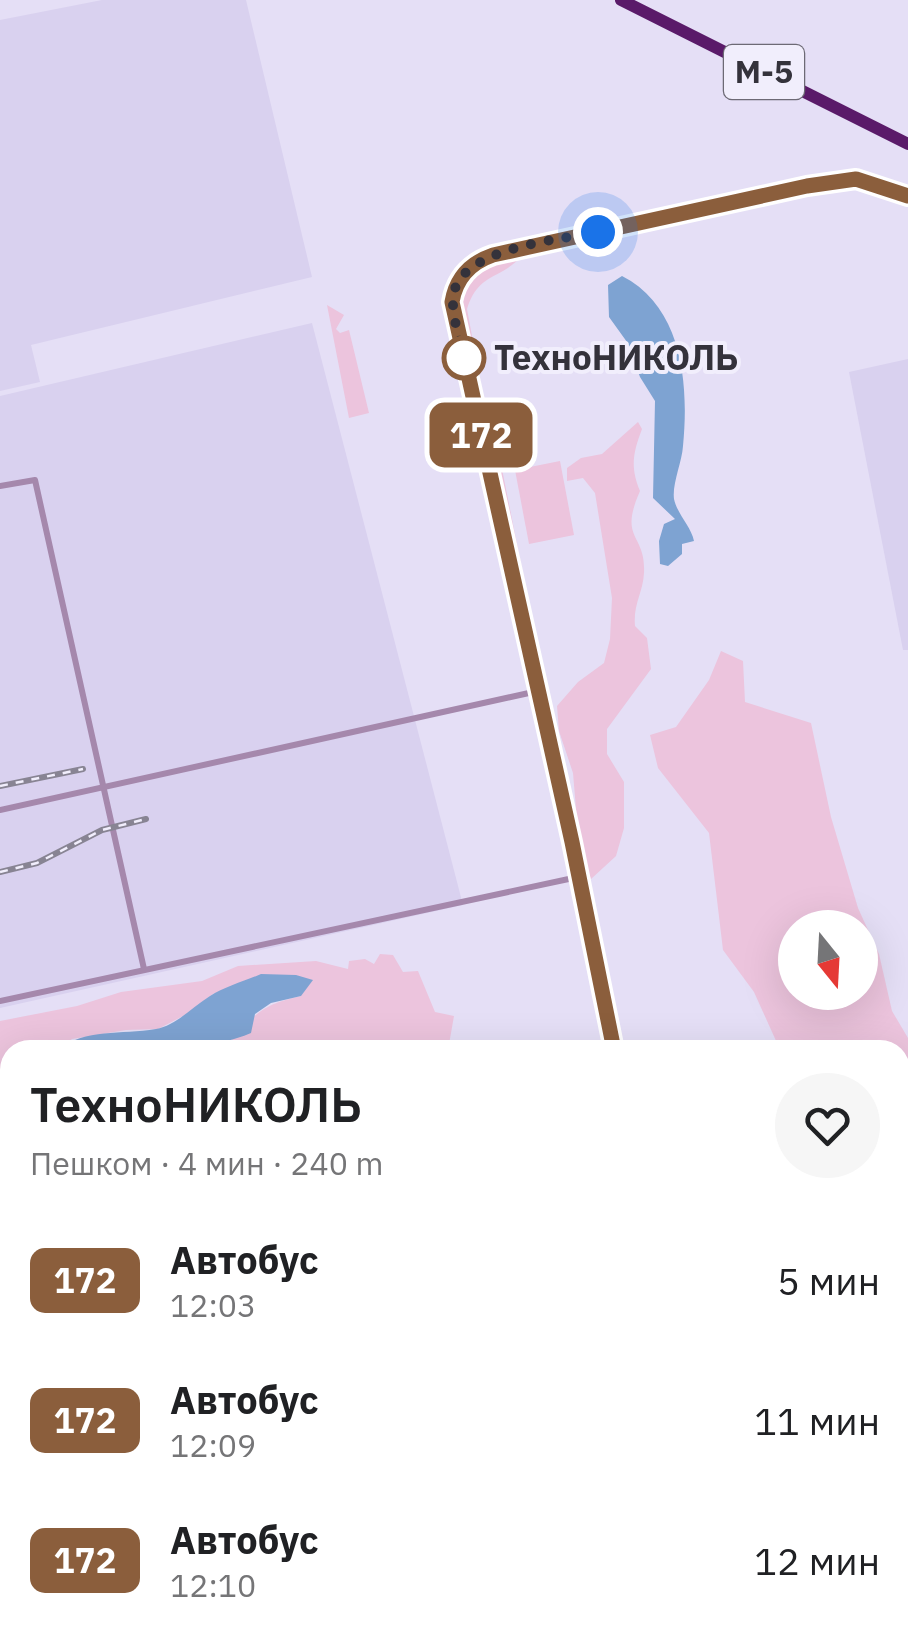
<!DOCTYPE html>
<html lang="ru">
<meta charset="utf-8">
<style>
:root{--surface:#fff;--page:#f6f6f6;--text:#202124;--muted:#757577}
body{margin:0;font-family:"IBM Plex Sans",sans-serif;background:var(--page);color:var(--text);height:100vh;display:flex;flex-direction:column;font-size:38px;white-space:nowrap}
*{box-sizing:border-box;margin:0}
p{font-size:32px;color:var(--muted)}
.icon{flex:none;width:55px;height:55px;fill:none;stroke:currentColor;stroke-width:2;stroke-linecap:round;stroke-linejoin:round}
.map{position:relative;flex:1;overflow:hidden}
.panel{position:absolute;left:0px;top:1040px;width:910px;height:612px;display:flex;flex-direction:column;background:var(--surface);border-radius:30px 30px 0 0;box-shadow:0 10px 40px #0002}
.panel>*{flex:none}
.badge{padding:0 20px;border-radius:15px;font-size:35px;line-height:65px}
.needle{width:65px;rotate:162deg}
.tools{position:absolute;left:778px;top:910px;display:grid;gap:20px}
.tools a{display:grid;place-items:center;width:100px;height:100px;border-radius:50%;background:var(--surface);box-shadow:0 10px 40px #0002;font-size:50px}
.you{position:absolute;width:50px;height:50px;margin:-25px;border:8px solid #fff;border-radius:50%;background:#1a73e8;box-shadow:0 0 0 15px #1a73e833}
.map>.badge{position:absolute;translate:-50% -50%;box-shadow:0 0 0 5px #fff}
.round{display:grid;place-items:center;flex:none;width:105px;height:105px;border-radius:52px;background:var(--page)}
.summary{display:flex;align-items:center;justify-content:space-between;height:170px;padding:0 30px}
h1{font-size:48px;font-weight:600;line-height:75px}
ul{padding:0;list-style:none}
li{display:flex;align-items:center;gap:30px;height:140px;padding:0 30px}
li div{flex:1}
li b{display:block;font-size:38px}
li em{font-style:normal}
li .badge{min-width:110px;font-weight:700;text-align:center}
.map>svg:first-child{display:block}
.built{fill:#d9d1ef}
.green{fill:#ecc4dd;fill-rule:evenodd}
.water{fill:#7ea3d2}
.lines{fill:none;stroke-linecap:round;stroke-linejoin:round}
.street{stroke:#a588ac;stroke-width:6}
.secondary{stroke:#855b90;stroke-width:9}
.primary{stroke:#6e3a7c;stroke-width:10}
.highway{stroke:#5a1a69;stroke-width:12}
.rail-casing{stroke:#888493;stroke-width:6}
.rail{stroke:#f1eefc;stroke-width:2.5;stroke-dasharray:8;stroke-linecap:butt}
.line-casing{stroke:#fff;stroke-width:22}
.line{stroke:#8b5e3c;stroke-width:15}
.walk{stroke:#34323b;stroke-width:10;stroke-dasharray:0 18}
.stop-dot{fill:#fff;stroke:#8b5e3c;stroke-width:5}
.labels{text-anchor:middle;stroke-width:8;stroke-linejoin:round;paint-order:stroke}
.shield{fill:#f1eefc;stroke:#6d6a75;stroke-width:2.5}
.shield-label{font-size:32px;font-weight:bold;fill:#34323b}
.stop-label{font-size:35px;font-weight:bold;fill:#34323b;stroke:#f1eefc;text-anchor:start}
</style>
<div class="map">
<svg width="908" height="1651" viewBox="0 0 908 1651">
<rect width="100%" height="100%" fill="#e5dff6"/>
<g class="built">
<path d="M102,0H246L312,277L31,345L40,382L0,391V20Z"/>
<path d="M312,323L463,905L0,1008V396Z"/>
<path d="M908,359V650H903L849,372Z"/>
<path d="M10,1226V1368L0,1364V1229Z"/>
<path d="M0,1549L10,1551V1642H335L364,1651H0Z"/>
</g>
<g class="green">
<path d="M521,257C499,280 478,273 467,309L487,417L480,411C474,382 450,310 465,285C477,267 502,262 521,257Z"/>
<path d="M327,305L344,315L336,329L340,333L349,330L369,413L349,418Z"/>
<path d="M638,422L642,429C633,453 630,467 640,491C618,541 646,532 644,573C643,593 633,604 635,626L647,638L651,669L607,729V754L624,782V828L616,856L591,879L579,845L573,773L559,731L557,706L578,682L604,663L610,639L612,598L595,493L583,478L567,481V468L581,458L602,454Z"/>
<path d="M495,434L524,579L515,568L487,435Z"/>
<path d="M560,461L574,535L529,544L515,470Z"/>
<path d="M721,651L743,661L745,702L811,723L831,817L858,908L879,954L892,1011L908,1038V1136L900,1126V1050H811L777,1043L754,992L723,950L709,833L658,768L650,735L676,727L709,680ZM795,928H860V992H795Z"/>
<path d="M380,954L393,955L403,972L418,971L435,1012L454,1016L448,1050H181L207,1043L231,1041C255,1013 264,1004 301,996L227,989L213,994L185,1015L158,1029L126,1030L72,1039L57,1050H10V1159L0,1161V1021L77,1006L121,992L202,981L238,966L316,961L348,969L349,961L365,959L374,964Z"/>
<path d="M592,1643L601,1651H440L409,1643Z"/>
</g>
<g class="water">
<path d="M622,276C683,307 689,385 683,446C682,462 672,484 674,499C677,514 691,526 694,541L682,544V554L668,566L660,564L659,541L664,524L675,519L653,498L655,401L640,377L627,342L609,317L608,285Z"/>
<path d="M261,974L296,975L313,980L301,996L271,1003L255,1014L251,1033C197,1056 116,1050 57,1050C86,1028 121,1035 156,1029C177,1025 192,1007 210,996C224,987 245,981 261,974Z"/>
</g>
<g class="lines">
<g class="street">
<path d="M0,486L35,480L144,969"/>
<path d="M0,810L538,691"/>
<path d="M0,1001L578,877"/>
<path d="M0,1615L10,1618"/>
<path d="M96,1642L102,1644L100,1651"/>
</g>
<path class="secondary" d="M614,1050L557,773L452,302C456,278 470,263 493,255L807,186L856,179L908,196"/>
<g class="primary">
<path d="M900,1527L908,1521"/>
<path d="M819,1642L824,1651"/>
</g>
<path class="highway" d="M621,0L908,144"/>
<defs>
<g id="rail">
<path d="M0,786L83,769"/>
<path d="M0,872L37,863L102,830L146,819"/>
<path d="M0,1451L10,1454"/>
<path d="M0,1539L10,1541"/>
<path d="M900,1578L908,1572"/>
<path d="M385,1642L417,1651"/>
<path d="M690,1642L722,1651"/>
<path d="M733,1642L765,1651"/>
<path d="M896,1642L908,1645"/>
</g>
</defs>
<use href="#rail" class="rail-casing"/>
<use href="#rail" class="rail"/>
</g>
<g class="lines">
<defs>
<path id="line" d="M614,1050L572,842L452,302C456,278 470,263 493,255L807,186L856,179L908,196"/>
</defs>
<use href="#line" class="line-casing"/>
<use href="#line" class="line"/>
<path class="walk" d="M464,358C461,344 452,317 453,299C455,248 559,240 598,232"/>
</g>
<circle class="stop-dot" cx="464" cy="358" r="20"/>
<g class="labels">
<rect class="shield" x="724" y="45" width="80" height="54" rx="8"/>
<g class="shield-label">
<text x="764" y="83">М-5</text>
</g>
<g class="stop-label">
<text x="494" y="370">ТехноНИКОЛЬ</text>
</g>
</g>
</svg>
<div class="tools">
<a><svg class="needle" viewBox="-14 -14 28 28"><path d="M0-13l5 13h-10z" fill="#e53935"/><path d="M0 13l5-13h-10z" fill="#757577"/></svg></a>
</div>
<div class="you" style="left:598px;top:232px"></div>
<b class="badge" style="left:481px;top:435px;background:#8b5e3c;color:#fff">172</b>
<section class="panel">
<div class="summary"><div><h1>ТехноНИКОЛЬ</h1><p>Пешком · 4 мин · 240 m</p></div><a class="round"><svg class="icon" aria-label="heart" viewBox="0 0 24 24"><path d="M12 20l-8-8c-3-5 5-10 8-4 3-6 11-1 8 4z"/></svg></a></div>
<ul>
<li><span class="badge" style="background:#8b5e3c;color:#fff">172</span><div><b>Автобус</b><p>12:03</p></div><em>5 мин</em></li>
<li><span class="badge" style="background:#8b5e3c;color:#fff">172</span><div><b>Автобус</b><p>12:09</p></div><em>11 мин</em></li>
<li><span class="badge" style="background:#8b5e3c;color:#fff">172</span><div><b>Автобус</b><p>12:10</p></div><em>12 мин</em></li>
</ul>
</section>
</div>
